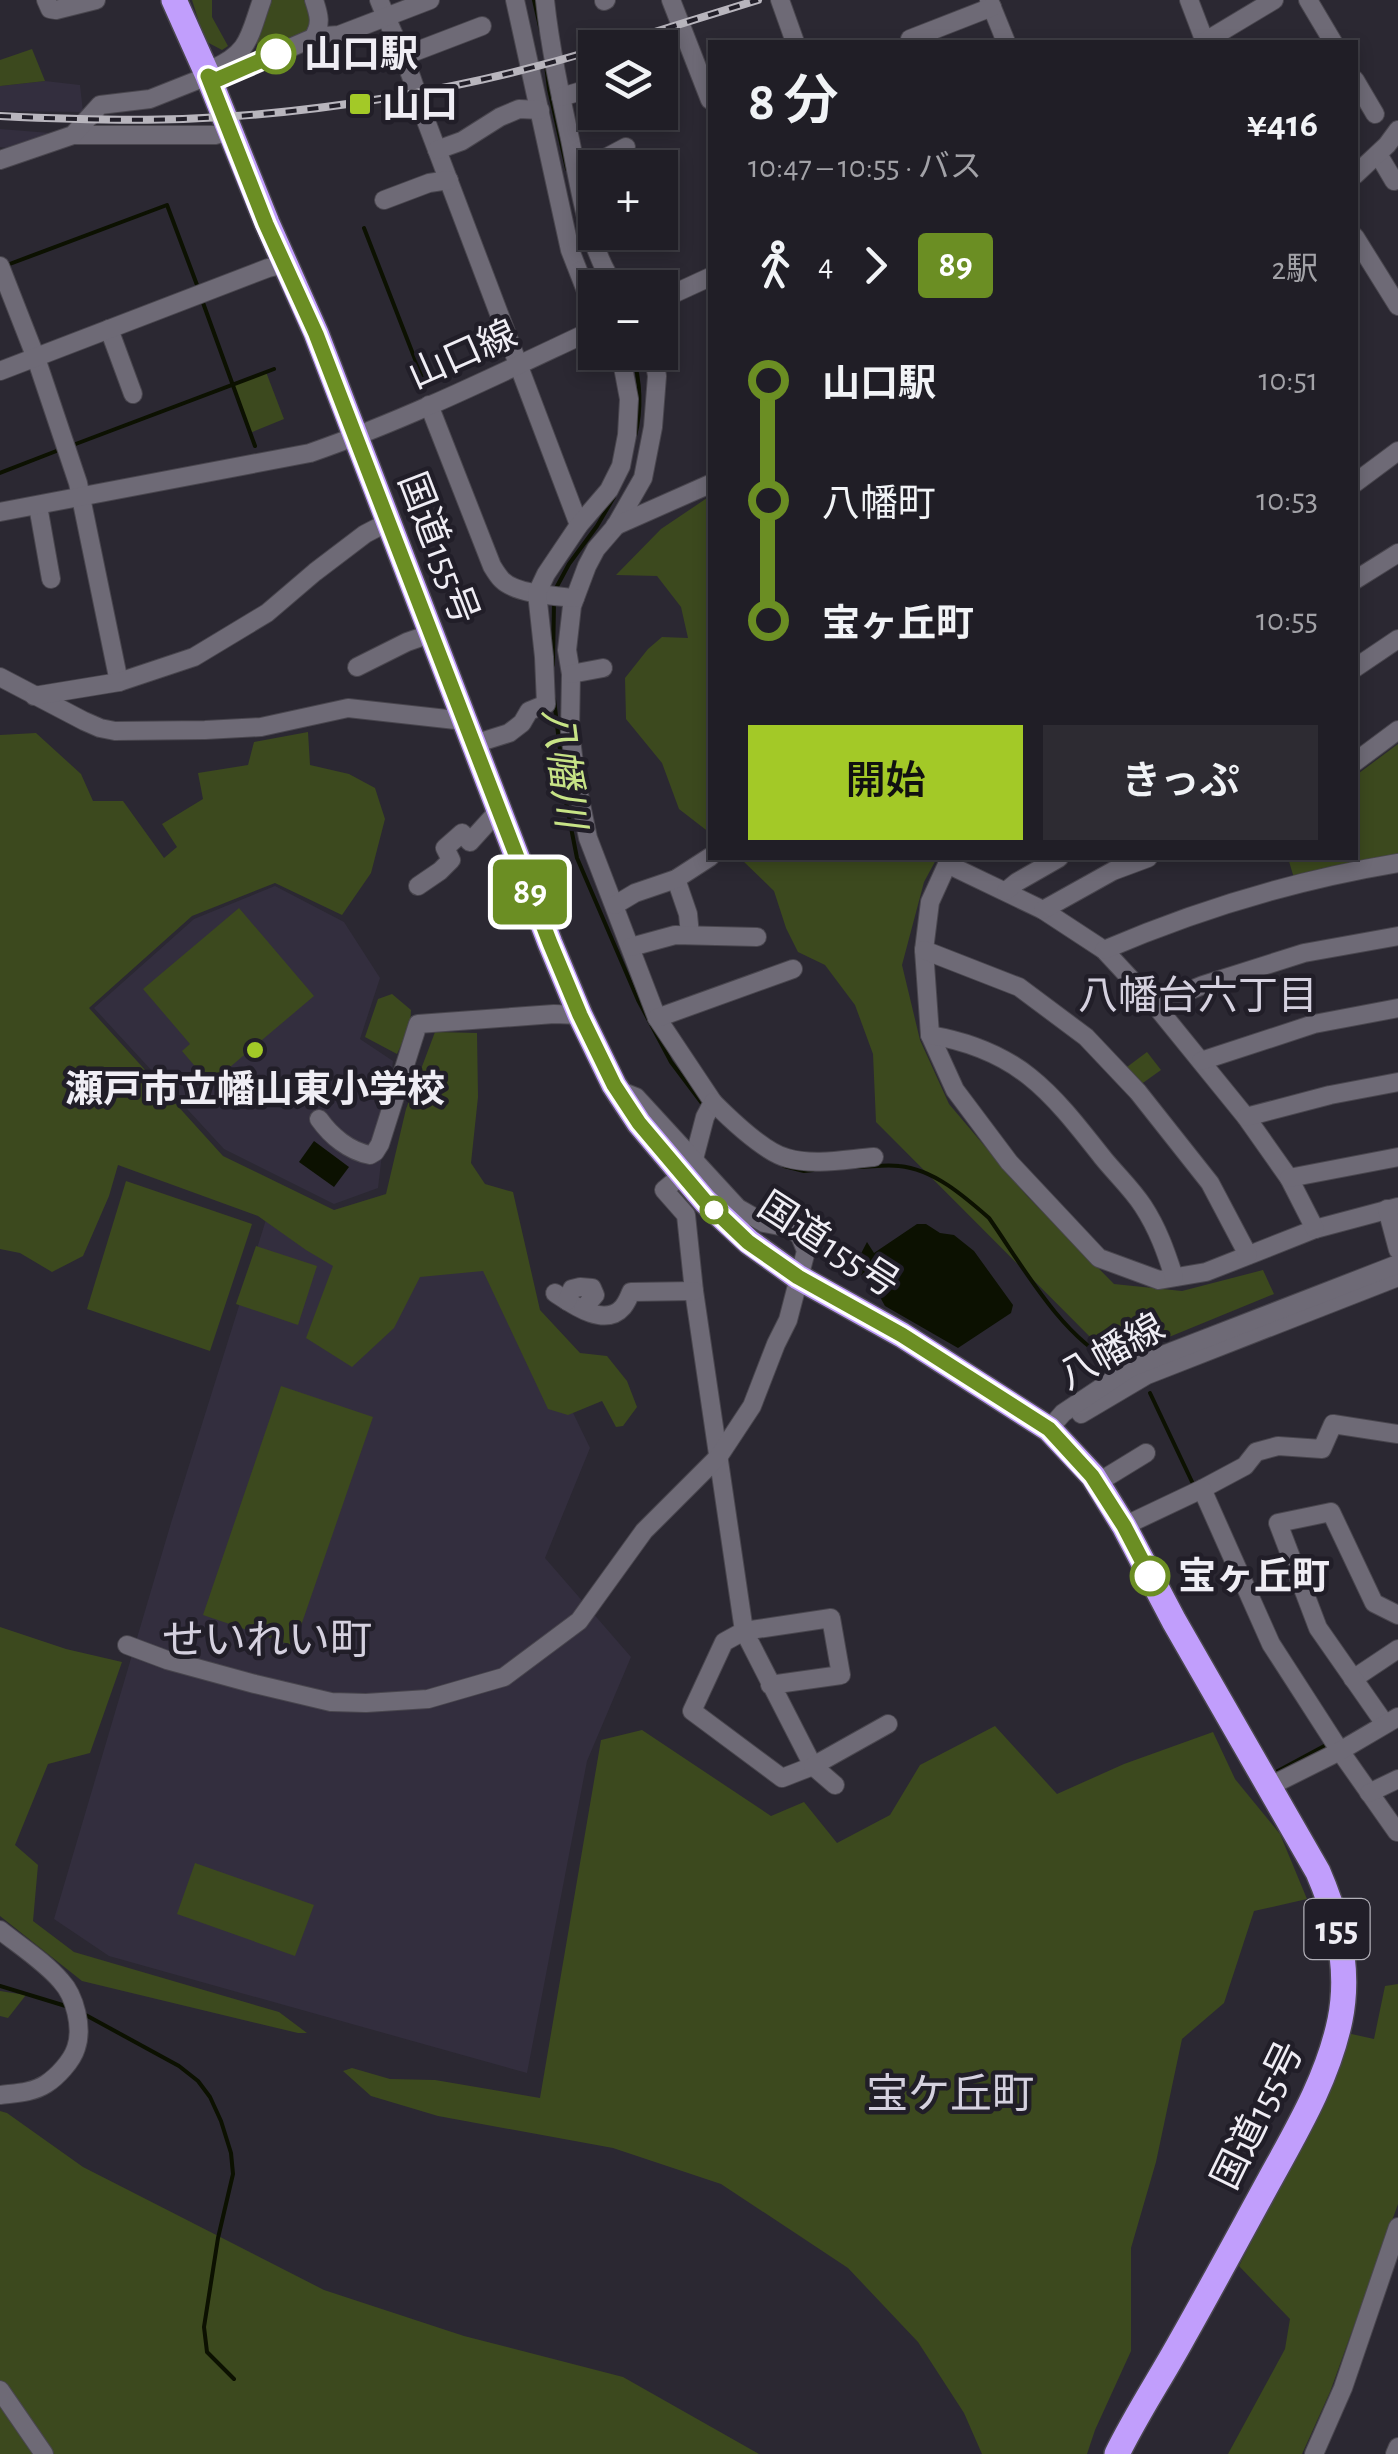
<!DOCTYPE html>
<html lang="ja">
<meta charset="utf-8">
<style>
:root{--surface:#201e26;--page:#2d2b32;--text:#f1f3f6;--muted:#a2a2a7;--line:#3d3c43;--accent:#a3c927}
body{margin:0;font-family:"Alegreya Sans","Noto Sans JP",sans-serif;background:var(--page);color:var(--text);height:100vh;display:flex;flex-direction:column;font-size:38px;white-space:nowrap}
*{box-sizing:border-box;margin:0}
p{font-size:32px;color:var(--muted)}
.icon{flex:none;width:55px;height:55px;fill:none;stroke:currentColor;stroke-width:2;stroke-linecap:round;stroke-linejoin:round}
.map{position:relative;flex:1;overflow:hidden}
.drawer{position:absolute;left:708px;top:40px;width:650px;height:820px;display:flex;flex-direction:column;background:var(--surface);border-radius:0px;box-shadow:0 5px 15px #0003,0 0 0 2px var(--line)}
.drawer>*{flex:none}
.badge{padding:0 20px;border-radius:8px;font-size:35px;line-height:65px}
.fabs{position:absolute;left:578px;top:30px;display:grid;gap:20px}
.fabs a{display:grid;place-items:center;width:100px;height:100px;border-radius:0px;background:var(--surface);box-shadow:0 5px 15px #0003,0 0 0 2px var(--line);font-size:50px}
.map>.badge{position:absolute;translate:-50% -50%;box-shadow:0 0 0 5px #fff}
.legs{display:flex;align-items:center;gap:15px;height:110px;padding:0 40px;font-size:32px}
.legs p{margin-inline-start:auto}
.overview{display:flex;align-items:center;justify-content:space-between;height:170px;padding:0 40px}
h1{font-size:55px;font-weight:600;line-height:75px}
.action{display:flex;gap:20px;margin-top:auto;padding:20px 40px}
.action a{flex:1;height:115px;border-radius:0px;background:var(--accent);color:#111;font-size:40px;font-weight:600;line-height:115px;text-align:center}
.action a+a{background:var(--page);color:var(--text)}
ul{padding:0 40px;list-style:none}
li{display:flex;align-items:center;gap:35px;height:120px;font-size:38px}
li i{display:grid;place-items:center;width:15px;height:100%;margin:0 12px;background:currentColor}
li i::after{content:'';width:25px;height:25px;margin:-12px;border:8px solid;border-radius:50%;background:var(--surface)}
li p{margin-inline-start:auto}
li:first-child i{background:linear-gradient(#0000 50%,currentColor 0)}
li:last-child i{background:linear-gradient(currentColor 50%,#0000 0)}
.map>svg:first-child{display:block}
.built{fill:#332e3e}
.green{fill:#3c491e}
.water{fill:#0c1101}
.lines{fill:none;stroke-linecap:round;stroke-linejoin:round}
.stream{stroke:#0c1101;stroke-width:4}
.minor-casing{stroke:#49464e;stroke-width:20}
.highway-casing{stroke:#49464e;stroke-width:28}
.minor{stroke:#6e6a76;stroke-width:18}
.highway{stroke:#c19efc;stroke-width:25}
.rail-casing{stroke:#b8b5bd;stroke-width:8}
.rail{stroke:#211e28;stroke-width:4;stroke-dasharray:11;stroke-linecap:butt}
.line-1-casing{stroke:#fff;stroke-width:22}
.line-1{stroke:#6b8e23;stroke-width:15}
.stop-1-dot{fill:#fff;stroke:#6b8e23;stroke-width:5}
.poi-dot{fill:#a3c927;stroke:#211e28;stroke-width:4}
.labels{text-anchor:middle;stroke-width:9;stroke-linejoin:round;paint-order:stroke}
.shield{fill:#211e28;stroke:#b1afb7;stroke-width:2.5}
.shield-label{font-size:35px;font-weight:bold;fill:#efedf4}
.stop-label{font-size:38px;font-weight:bold;fill:#efedf4;stroke:#211e28;text-anchor:start}
.poi-label{font-size:38px;font-weight:bold;fill:#efedf4;stroke:#211e28;text-anchor:start}
.street-label{font-size:38px;fill:#efedf4;stroke:#211e28}
.water-label{font-size:40px;font-style:italic;fill:#c7e386;stroke:#211e28}
.neighbourhood-label{font-size:40px;fill:#d5d1df;stroke:#211e28}
.quarter-label{font-size:42px;fill:#d5d1df;stroke:#211e28}
</style>
<div class="map">
<svg width="1398" height="2454" viewBox="0 0 1398 2454">
<rect width="100%" height="100%" fill="#2b2832"/>
<g class="built">
<path d="M45,81L80,85L83,112L0,111V86Z"/>
<path d="M0,129L50,133L15,149L0,147Z"/>
<path d="M275,886L344,922L380,978L360,1039L393,1061L378,1188L334,1204L224,1149L94,1008L194,919Z"/>
<path d="M464,1187L590,1448L545,1558L631,1657L587,1761L527,2073L109,1956L54,1919L171,1523L270,1207L325,1231Z"/>
</g>
<g class="green">
<path d="M192,0H212V17L228,46L222,50L205,41Z"/>
<path d="M272,0H308L312,31L266,51L258,49L256,40Z"/>
<path d="M32,49L45,81L0,86V60Z"/>
<path d="M266,372L284,419L250,433L231,384Z"/>
<path d="M710,496V833L679,809L662,763L626,719L625,678L648,649L662,637L688,638L681,607L657,576L616,575L661,529Z"/>
<path d="M308,732L310,765L349,774L375,788L385,819L371,873L342,915L275,883L192,916L89,1008L223,1156L334,1210L386,1194L406,1109L435,1032L477,1033L478,1097L471,1163L485,1184L513,1192L540,1310L580,1353L607,1356L627,1381L637,1407L623,1426L616,1427L602,1401L568,1415L548,1409L483,1271L420,1277L394,1328L352,1367L306,1338L333,1266L306,1250L258,1216L118,1165L109,1196L83,1256L52,1272L20,1253L0,1249V735L36,733L81,774L93,801H123L164,858L177,847L162,824L203,799L198,773L248,765L254,742Z"/>
<path d="M1398,744V857L1294,878L1288,858H1355V776Z"/>
<path d="M740,858H937L924,882L902,965L920,1040L949,1104L1027,1196L1114,1284L1182,1291L1263,1270L1274,1294L1113,1360L876,1122L873,1054L855,1005L825,965L798,952L786,928L774,891Z"/>
<path d="M239,908L314,996L210,1084L182,1051L190,1044L143,989Z"/>
<path d="M392,994L411,1010L410,1026L397,1054L365,1037L378,999Z"/>
<path d="M1147,1052L1161,1070L1140,1085L1127,1067Z"/>
<path d="M126,1181L252,1224L210,1351L87,1309Z"/>
<path d="M256,1246L317,1266L298,1325L236,1304Z"/>
<path d="M281,1386L373,1417L294,1646L203,1615Z"/>
<path d="M0,1627L66,1649L122,1662L90,1753L48,1764L15,1845L38,1865L33,1921L74,1952L279,2012L307,2033H298L82,1981L0,1916Z"/>
<path d="M995,1726L1057,1794L1124,1764L1213,1732L1235,1779L1280,1834L1307,1899L1254,1911L1224,2003L1182,2039L1156,2162L1131,2248V2351L1095,2430L1087,2454H982L964,2413L918,2342L848,2268L721,2184L613,2148L438,2116L371,2096L343,2071L352,2068L390,2079L435,2080L540,2098L601,1740L642,1730L771,1816L804,1802L837,1843L890,1815L920,1765Z"/>
<path d="M195,1863L314,1905L295,1956L177,1914Z"/>
<path d="M1398,1984V2204L1330,2392L1302,2454H1228L1285,2349L1290,2319L1239,2266L1313,2121L1347,2033L1374,2039L1385,1986Z"/>
<path d="M0,1991L26,1995L8,2018L0,2016Z"/>
<path d="M0,2111L7,2113L83,2167L324,2290L464,2336L623,2377L759,2454H0Z"/>
</g>
<g class="water">
<path d="M314,1141L349,1167L334,1187L299,1162Z"/>
<path d="M917,1224H926L940,1233L954,1235L974,1251L1013,1305L1011,1313L958,1348L885,1306L872,1283L853,1269L867,1242L874,1253Z"/>
</g>
<g class="lines">
<g class="stream">
<path d="M534,0L541,31"/>
<path d="M546,65L549,89L567,169"/>
<path d="M364,228L425,385"/>
<path d="M7,265L167,205L197,285"/>
<path d="M598,274L604,288"/>
<path d="M202,300L255,446"/>
<path d="M632,352C640,379 642,409 635,436"/>
<path d="M73,445L274,369"/>
<path d="M0,473L59,450"/>
<path d="M555,590L569,564L597,526L614,497"/>
<path d="M553,665L554,600"/>
<path d="M554,699L566,802L577,858L638,1000L671,1062L704,1106"/>
<path d="M784,1166L804,1171L813,1170"/>
<path d="M858,1167C871,1167 885,1164 899,1166C933,1169 964,1196 989,1218C1022,1265 1061,1336 1113,1362"/>
<path d="M1150,1393L1194,1486"/>
<path d="M1276,1772L1328,1744"/>
<path d="M0,1986L69,2007"/>
<path d="M82,2013L179,2066L198,2081L210,2097L221,2121L231,2153L233,2174L218,2238L204,2327L207,2352L234,2379"/>
</g>
<defs>
<g id="minor">
<path d="M46,0L50,9L56,10L96,0"/>
<path d="M379,0C393,35 411,69 420,105L579,525"/>
<path d="M515,0L570,250L595,314"/>
<path d="M545,0C550,47 560,93 570,139C580,188 587,246 616,288"/>
<path d="M671,0L710,100"/>
<path d="M780,0L795,42"/>
<path d="M989,0L1006,42"/>
<path d="M1189,0L1205,42"/>
<path d="M1308,0L1333,42"/>
<path d="M604,1L606,0"/>
<path d="M317,31L325,36L339,35L430,0"/>
<path d="M910,39L992,7"/>
<path d="M1204,42L1274,0"/>
<path d="M401,57L482,26"/>
<path d="M218,79L313,38C322,24 319,15 314,0"/>
<path d="M1355,80L1375,114"/>
<path d="M561,97L595,87"/>
<path d="M73,135H215L230,131"/>
<path d="M437,150L462,141L500,117L519,109L540,110"/>
<path d="M1378,154L1394,181L1398,179"/>
<path d="M0,160L73,135L100,105L150,99L208,76L212,69C250,53 249,36 262,0"/>
<path d="M577,173L626,147"/>
<path d="M1355,175L1387,145L1398,130"/>
<path d="M384,200L429,183L449,180"/>
<path d="M1355,237L1398,306"/>
<path d="M0,266L36,358L78,483L119,682"/>
<path d="M660,300L710,277"/>
<path d="M109,329L133,394"/>
<path d="M653,352L657,376L653,427L643,478L615,527L596,549L587,566L572,606L567,650L571,674L570,731L576,780L588,838L657,1018L713,1102L705,1117L694,1159"/>
<path d="M0,371L268,268L286,264"/>
<path d="M429,405L492,566C495,571 498,576 502,580C516,594 555,596 575,598"/>
<path d="M1355,483L1398,451"/>
<path d="M38,506L51,579"/>
<path d="M0,512L310,453C408,419 501,373 595,329"/>
<path d="M615,526L710,484"/>
<path d="M1355,580L1398,553"/>
<path d="M357,667L407,642L433,633"/>
<path d="M1355,668L1398,639"/>
<path d="M571,674L603,668"/>
<path d="M0,677L84,721L100,728L115,731L205,730L261,727L348,708L465,721"/>
<path d="M34,696L119,682L194,657L267,613L315,572L365,534L390,521"/>
<path d="M474,744L509,733L522,723L529,711L546,704L544,657L537,593L546,574L579,525L609,490L621,466L627,435L629,399L623,367L616,352"/>
<path d="M1355,762L1398,730"/>
<path d="M950,858L930,902L924,950L930,1035L955,1090L1009,1162L1099,1258L1159,1280L1206,1272L1315,1229L1398,1207"/>
<path d="M947,864L1043,910L1104,950L1155,1005L1246,1117L1289,1178L1315,1229"/>
<path d="M676,879L688,914L690,935"/>
<path d="M418,886L440,871L451,860L445,848L462,833L470,842L499,810"/>
<path d="M1006,891L1017,882L1059,858"/>
<path d="M615,905L635,893L676,879L710,857"/>
<path d="M1043,910L1113,871L1148,858"/>
<path d="M631,947L675,935L757,937"/>
<path d="M924,950L1019,987L1086,1037L1138,1092L1210,1183L1248,1255"/>
<path d="M1104,950C1199,909 1296,880 1398,863"/>
<path d="M1155,1005L1203,985L1304,953L1398,936"/>
<path d="M657,1018L793,969"/>
<path d="M930,1035C1019,1050 1051,1092 1103,1158C1116,1174 1132,1189 1143,1206C1158,1229 1166,1252 1174,1277"/>
<path d="M1201,1061L1314,1024L1398,1008"/>
<path d="M713,1102C730,1119 764,1152 787,1158C814,1166 847,1159 874,1157"/>
<path d="M1246,1117L1330,1095L1398,1082"/>
<path d="M319,1119C331,1136 349,1151 370,1155L375,1152L380,1144L418,1024L554,1014L580,1015"/>
<path d="M682,1175L664,1190L686,1215L694,1291L744,1631L813,1766L782,1778L692,1711L724,1642L744,1631L831,1618L841,1675L770,1685"/>
<path d="M1289,1178L1398,1157"/>
<path d="M1387,1209L1398,1250"/>
<path d="M555,1293C573,1305 605,1328 623,1307C627,1302 629,1297 631,1292L694,1291"/>
<path d="M567,1301L572,1289L580,1287L592,1288L595,1295L583,1309"/>
<path d="M1081,1414L1147,1375L1398,1277"/>
<path d="M1049,1429L1063,1413L1132,1367L1398,1264"/>
<path d="M1097,1483L1146,1453"/>
<path d="M1202,1489L1245,1466L1256,1452L1278,1446L1322,1449L1333,1424L1398,1434"/>
<path d="M1124,1526L1202,1489L1271,1644L1340,1751L1397,1832"/>
<path d="M127,1645L167,1660L255,1684L331,1702L366,1703L428,1699L504,1677L579,1621L644,1531L719,1456L752,1406L776,1344L788,1320L806,1251L800,1236L790,1228L764,1223L738,1208L636,1097L626,1093L620,1094"/>
<path d="M1353,1679L1398,1649"/>
<path d="M1385,1724L1318,1628L1278,1523L1331,1512L1374,1603L1398,1615"/>
<path d="M835,1785L813,1766L888,1724"/>
<path d="M1270,1786L1340,1751L1398,1717"/>
<path d="M1369,1793L1398,1779"/>
<path d="M0,1930C20,1946 45,1962 61,1981C75,1996 83,2028 76,2048C72,2061 57,2077 46,2084C32,2093 15,2093 0,2095"/>
<path d="M0,2390L44,2454"/>
<path d="M1314,2454L1343,2388L1398,2227"/>
<path d="M1395,2454L1398,2447"/>
</g>
<path id="highway" d="M174,0L208,76L267,223L316,333L550,943L580,1015L614,1085L639,1123L705,1201L749,1242L798,1277L902,1335L1049,1429L1093,1476L1124,1526L1174,1621L1318,1872C1338,1918 1350,1971 1340,2020C1328,2078 1297,2130 1269,2181C1240,2234 1211,2288 1181,2341C1160,2379 1136,2415 1117,2454"/>
</defs>
<use href="#minor" class="minor-casing"/>
<use href="#highway" class="highway-casing"/>
<use href="#minor" class="minor"/>
<use href="#highway" class="highway"/>
<defs>
<g id="rail">
<path d="M603,48L758,0"/>
<path d="M0,116C61,119 122,121 183,119C318,114 466,89 595,50"/>
</g>
</defs>
<use href="#rail" class="rail-casing"/>
<use href="#rail" class="rail"/>
</g>
<g class="lines">
<defs>
<path id="line-1" d="M276,54L216,80L208,76L266,224L316,334L550,943L580,1015L614,1085L639,1123L705,1201L748,1242L798,1277L902,1335L1049,1429L1092,1476L1124,1526L1150,1576"/>
</defs>
<use href="#line-1" class="line-1-casing"/>
<use href="#line-1" class="line-1"/>
</g>
<g class="stop-1-dot">
<circle cx="276" cy="54" r="18"/>
<circle cx="714" cy="1210" r="12"/>
<circle cx="1150" cy="1576" r="18"/>
</g>
<g class="poi-dot">
<rect x="348" y="92" width="24" height="24" rx="5"/>
<circle cx="255" cy="1050" r="10"/>
</g>
<g class="labels">
<rect class="shield" x="1304.5" y="1899" width="65" height="60" rx="8"/>
<g class="shield-label">
<text x="1337" y="1941">155</text>
</g>
<g class="stop-label">
<text x="304" y="67">山口駅</text>
<text x="1178" y="1589">宝ヶ丘町</text>
</g>
<g class="poi-label">
<text x="382" y="117">山口</text>
<text x="255" y="1102" text-anchor="middle">瀬戸市立幡山東小学校</text>
</g>
<g class="street-label">
<text transform="translate(462 354) rotate(-24)" y="13">山口線</text>
<text transform="translate(439 548) rotate(69)" y="13">国道155号</text>
<text transform="translate(829 1244) rotate(33)" y="13">国道155号</text>
<text transform="translate(1111 1351) rotate(-29)" y="13">八幡線</text>
<text transform="translate(1257 2115) rotate(-64)" y="13">国道155号</text>
</g>
<g class="water-label">
<text transform="translate(565 768) rotate(83)" y="14">八幡川</text>
</g>
<g class="neighbourhood-label">
<text x="1198" y="1009">八幡台六丁目</text>
</g>
<g class="quarter-label">
<text x="267" y="1654">せいれい町</text>
<text x="950" y="2108">宝ケ丘町</text>
</g>
</g>
</svg>
<div class="fabs">
<a><svg class="icon" aria-label="layers" viewBox="0 0 24 24"><path d="M12 4l9 5-9 5-9-5zM3 14l9 5 9-5"/></svg></a>
<a>+</a>
<a>−</a>
</div>
<b class="badge" style="left:530px;top:892px;background:#6b8e23;color:#fff">89</b>
<section class="drawer">
<div class="overview"><div><h1>8 分</h1><p>10:47 – 10:55 · バス</p></div><b>¥416</b></div>
<div class="legs"><svg class="icon" aria-label="walk" viewBox="0 0 24 24"><circle cx="13" cy="4" r="2"/><path d="M13 8l-2 6 4 7M11 14l-3 7M7 12l3-4h3l4 4"/></svg>4<svg class="icon" aria-label="forward" viewBox="0 0 24 24"><path d="M9 5l7 7-7 7"/></svg><b class="badge" style="background:#6b8e23;color:#fff">89</b><p>2駅</p></div>
<ul>
<li><i style="color:#6b8e23"></i><b>山口駅</b><p>10:51</p></li>
<li><i style="color:#6b8e23"></i><span>八幡町</span><p>10:53</p></li>
<li><i style="color:#6b8e23"></i><b>宝ヶ丘町</b><p>10:55</p></li>
</ul>
<div class="action"><a>開始</a><a>きっぷ</a></div>
</section>
</div>
